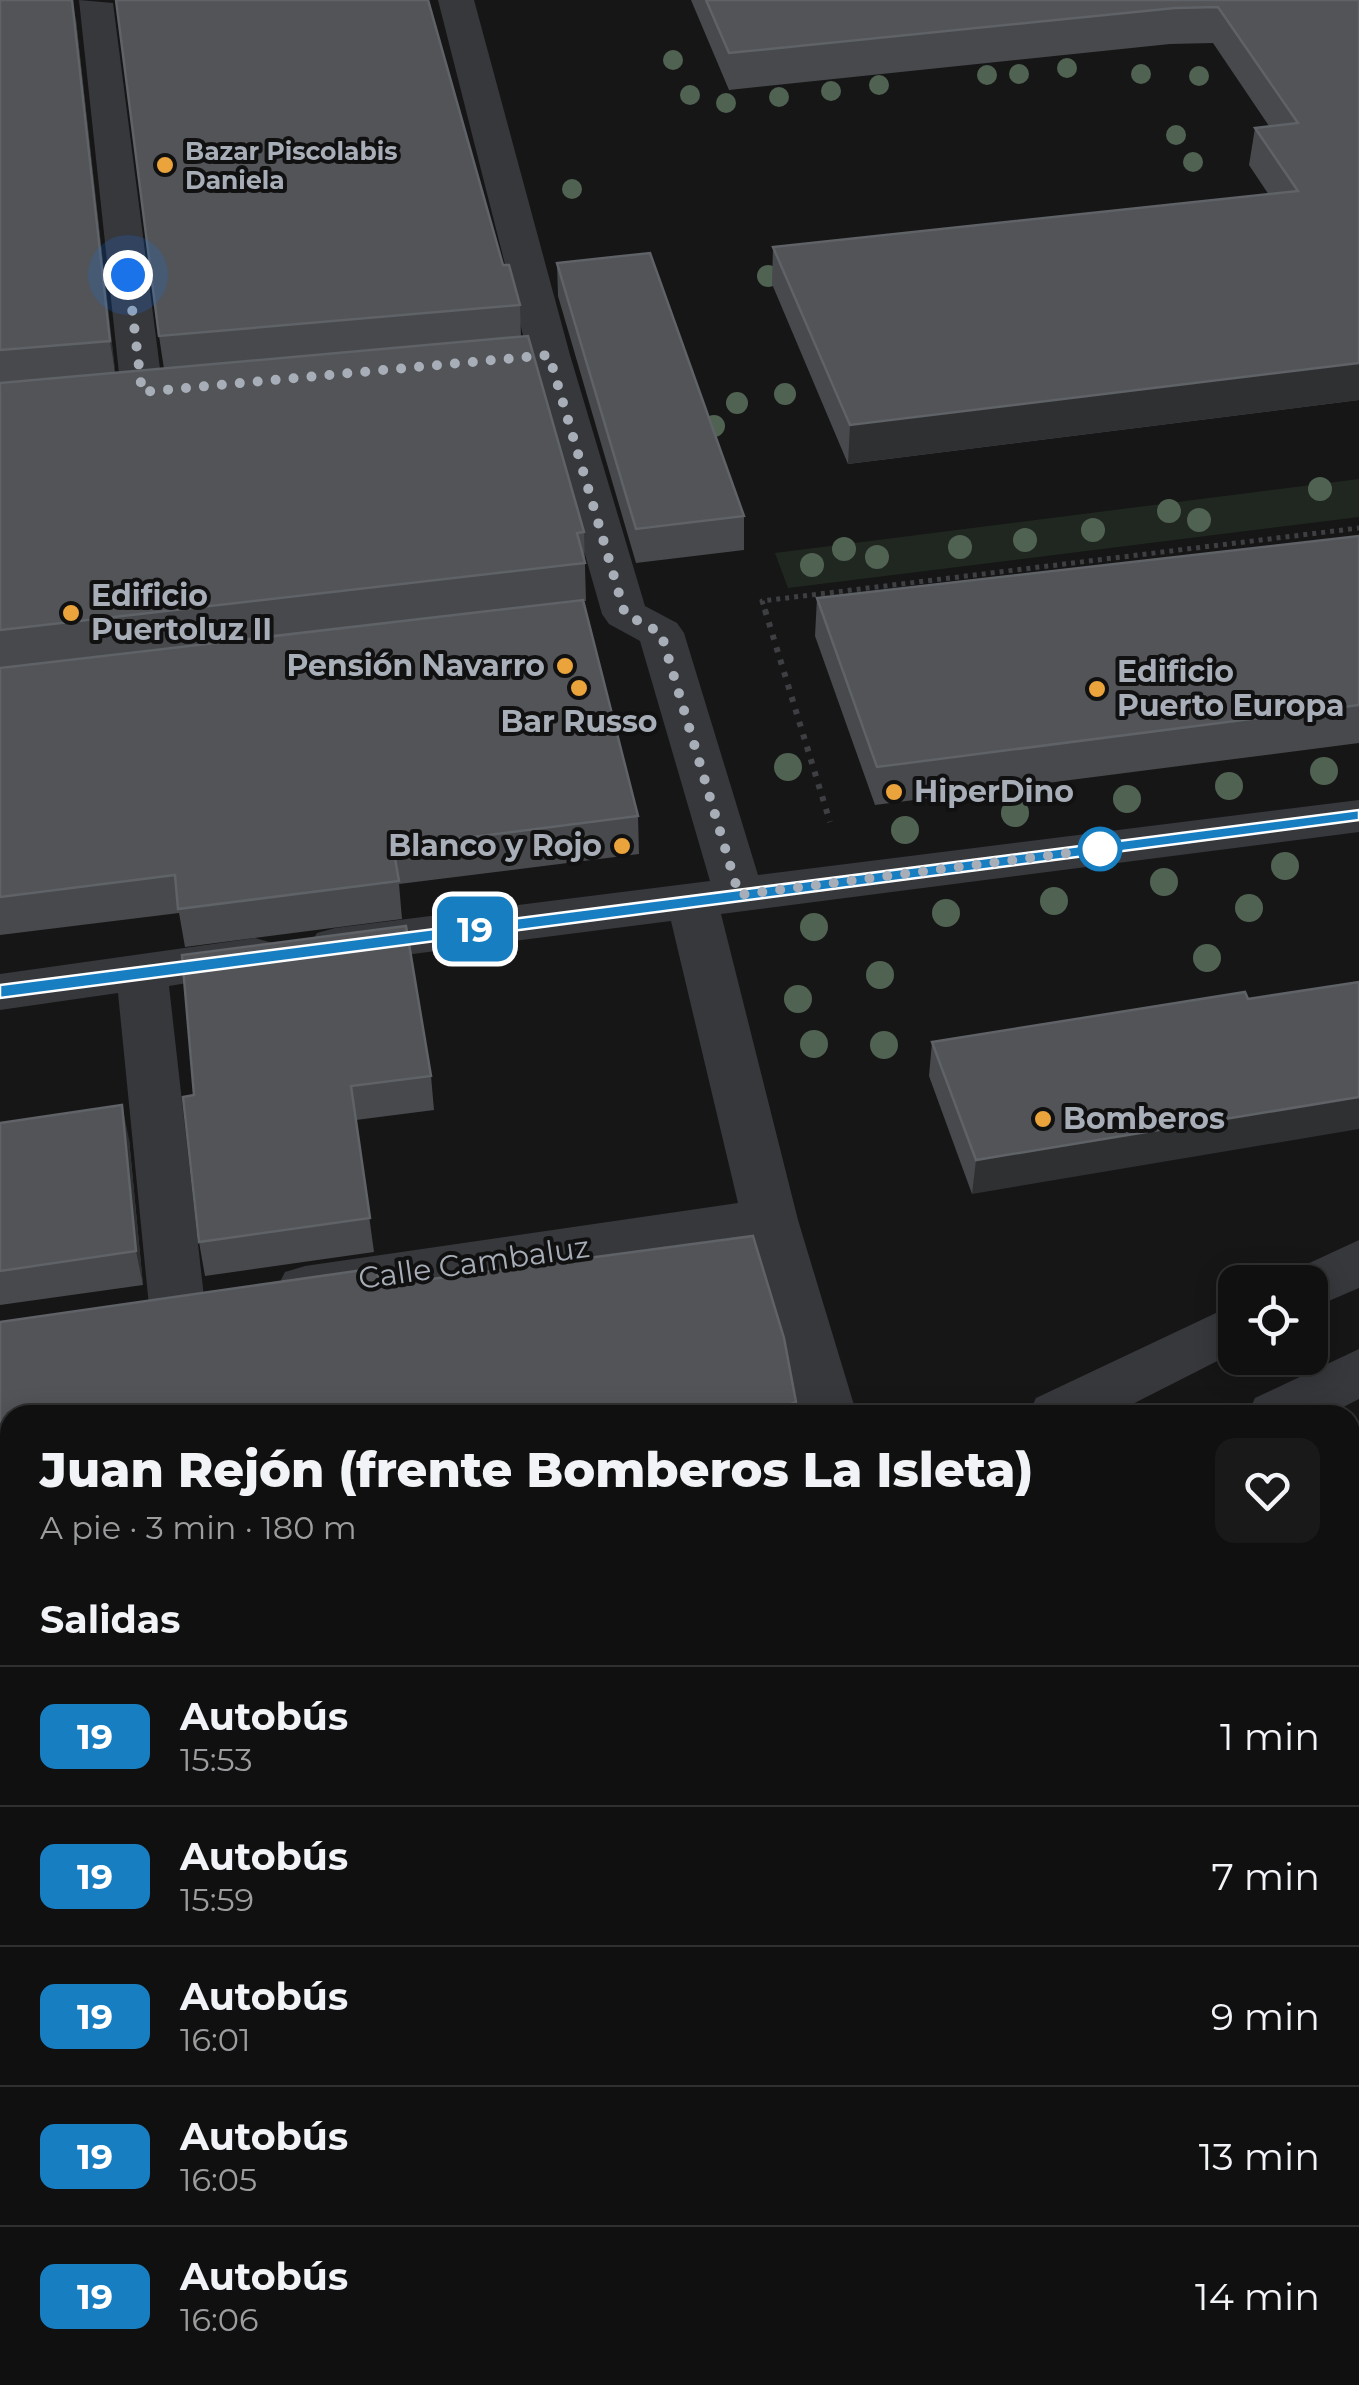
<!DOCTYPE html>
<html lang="es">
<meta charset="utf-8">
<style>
:root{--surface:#101011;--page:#19191a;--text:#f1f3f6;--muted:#9c9d9f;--line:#303031}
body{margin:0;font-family:Montserrat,sans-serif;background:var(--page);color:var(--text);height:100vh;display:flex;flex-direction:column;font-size:38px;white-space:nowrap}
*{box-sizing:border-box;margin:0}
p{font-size:32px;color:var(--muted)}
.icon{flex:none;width:55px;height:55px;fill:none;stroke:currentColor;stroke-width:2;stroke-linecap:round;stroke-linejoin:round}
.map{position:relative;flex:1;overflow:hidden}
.details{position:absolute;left:0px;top:1405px;width:1360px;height:980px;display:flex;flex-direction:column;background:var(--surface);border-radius:30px 30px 0 0;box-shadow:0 5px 25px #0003,0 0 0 2px var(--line)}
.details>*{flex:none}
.badge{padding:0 20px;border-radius:15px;font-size:35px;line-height:65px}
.buttons{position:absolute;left:1218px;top:1265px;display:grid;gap:20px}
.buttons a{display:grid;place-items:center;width:110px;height:110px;border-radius:20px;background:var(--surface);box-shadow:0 5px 25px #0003,0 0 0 2px var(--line);font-size:50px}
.you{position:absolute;width:50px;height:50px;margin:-25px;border:8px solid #fff;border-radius:50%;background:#1a73e8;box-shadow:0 0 0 15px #1a73e833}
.map>.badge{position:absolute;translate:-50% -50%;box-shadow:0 0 0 5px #fff}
h2{padding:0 40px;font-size:38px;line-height:90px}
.round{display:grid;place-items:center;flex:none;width:105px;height:105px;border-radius:20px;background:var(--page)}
.headline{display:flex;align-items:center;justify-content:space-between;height:170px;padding:0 40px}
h1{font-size:48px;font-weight:800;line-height:75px}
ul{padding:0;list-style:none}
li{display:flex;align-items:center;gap:30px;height:140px;padding:0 40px;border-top:2px solid var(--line)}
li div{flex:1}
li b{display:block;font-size:38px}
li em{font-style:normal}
li .badge{min-width:110px;font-weight:700;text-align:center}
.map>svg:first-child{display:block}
.built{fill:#222224}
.green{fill:#202720}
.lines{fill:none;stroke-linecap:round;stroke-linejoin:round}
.path-far1{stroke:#3d3f43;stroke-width:5;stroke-dasharray:4 5;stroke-linecap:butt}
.path{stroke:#3d3f43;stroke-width:6;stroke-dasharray:5 8;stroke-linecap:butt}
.minor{fill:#37383c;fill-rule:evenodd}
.tree{fill:#506251}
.wall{fill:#47494c}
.shaded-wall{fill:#2f3032}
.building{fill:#525458;stroke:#5f6266;stroke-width:2.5}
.line{fill:#187ec2;stroke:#fff;stroke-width:2.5}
.walk{stroke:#a8aeb7;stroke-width:10;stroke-dasharray:0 18}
.poi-dot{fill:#eaa43b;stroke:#111112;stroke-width:4}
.stop-dot{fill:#fff;stroke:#187ec2;stroke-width:5}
.labels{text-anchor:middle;stroke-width:8;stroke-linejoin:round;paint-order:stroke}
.far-poi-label{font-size:25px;font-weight:bold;fill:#a8aeb7;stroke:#111112;text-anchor:start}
.poi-label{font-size:30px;font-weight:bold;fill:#a8aeb7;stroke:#111112;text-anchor:start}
.street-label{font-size:30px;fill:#a8aeb7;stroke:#111112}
</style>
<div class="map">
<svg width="1359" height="2385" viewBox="0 0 1359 2385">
<rect width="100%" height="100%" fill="#161617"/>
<path class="built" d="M1359,1450V2385H13L24,2375H1350V1455Z"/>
<g class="green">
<path d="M1359,479V517L788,588L775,553Z"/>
<path d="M24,2375H963V2385H13Z"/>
</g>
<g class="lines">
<path class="path-far1" d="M766,613L762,601L1359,528"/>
<path class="path" d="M765,610L830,822"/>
<g class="minor">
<path d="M79,0L113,3L163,392L157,401L142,405L127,401L121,392Z"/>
<path d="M438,0H474L570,355L645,606L677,623L684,633L758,875L1359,800V832L721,914L798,1220L857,1415H799L749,1244L305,1310L285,1304L277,1288L285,1272L305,1266L738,1203L671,921L335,964L317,959L309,946L317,933L335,928L710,881L640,641L609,624L602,614L528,355Z"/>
<path d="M255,938L273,943L281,956L273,969L169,986L205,1306L197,1322L177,1328L157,1322L149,1306L118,993L0,1010V974Z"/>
<path d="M1359,1240V1288L1310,1309V1282H1284L1290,1272Z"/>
<path d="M1235,1304V1352L1111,1415H1028L1036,1398Z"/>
<path d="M1359,1349V1399L1328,1415H1247L1255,1398Z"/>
<path d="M10,2074V2145L0,2148V2078Z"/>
<path d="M10,2234V2311L0,2315V2238Z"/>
</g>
</g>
<g class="tree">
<circle cx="673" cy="60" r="10"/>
<circle cx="1067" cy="68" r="10"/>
<circle cx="1019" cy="74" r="10"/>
<circle cx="1141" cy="74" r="10"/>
<circle cx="987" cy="75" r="10"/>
<circle cx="1199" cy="76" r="10"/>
<circle cx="879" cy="85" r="10"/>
<circle cx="831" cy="91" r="10"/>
<circle cx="690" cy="95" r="10"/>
<circle cx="779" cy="97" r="10"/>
<circle cx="726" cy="103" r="10"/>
<circle cx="1176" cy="135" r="10"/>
<circle cx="1193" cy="162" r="10"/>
<circle cx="572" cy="189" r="10"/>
<circle cx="768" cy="276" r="11"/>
<circle cx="785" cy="394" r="11"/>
<circle cx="737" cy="403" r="11"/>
<circle cx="714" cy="426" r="11"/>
<circle cx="1320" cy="489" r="12"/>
<circle cx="1169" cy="511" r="12"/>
<circle cx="1199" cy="520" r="12"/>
<circle cx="1093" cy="530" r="12"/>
<circle cx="1025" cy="540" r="12"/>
<circle cx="960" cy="547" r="12"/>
<circle cx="844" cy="549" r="12"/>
<circle cx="877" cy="557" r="12"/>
<circle cx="812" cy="565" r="12"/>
<circle cx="788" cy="767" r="14"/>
<circle cx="1324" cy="771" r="14"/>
<circle cx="1229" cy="786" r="14"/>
<circle cx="1127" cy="799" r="14"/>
<circle cx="1015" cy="813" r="14"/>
<circle cx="905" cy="830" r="14"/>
<circle cx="1285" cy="866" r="14"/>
<circle cx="1164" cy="882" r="14"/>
<circle cx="1054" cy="901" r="14"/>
<circle cx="1249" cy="908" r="14"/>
<circle cx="946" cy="913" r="14"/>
<circle cx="814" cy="927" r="14"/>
<circle cx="1207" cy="958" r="14"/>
<circle cx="880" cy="975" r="14"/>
<circle cx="798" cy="999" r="14"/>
<circle cx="814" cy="1044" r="14"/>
<circle cx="884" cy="1045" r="14"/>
</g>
<g class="wall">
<path d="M0,0L76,20L115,373L164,369L159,336L503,265L520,305L521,337L584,532L586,601H584L638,816L639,854L399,884L402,919L185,947L179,913L0,935Z"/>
<path d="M691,0H1359V400L848,464L772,284L773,247L1269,195L1249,165L1255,128L1269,126L1213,43L1170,44L729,90Z"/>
<path d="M557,263L744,516V550L636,563L558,296Z"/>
<path d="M1359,536V743L875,805L815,636L817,598Z"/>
<path d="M1248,999L972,1194L929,1076L932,1042Z"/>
<path d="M431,1076L434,1110L356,1120L374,1252L205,1276L199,1242L183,1097Z"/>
<path d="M0,1123L129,1139L143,1285L0,1305Z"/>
<rect x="1350" y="1680" width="9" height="151"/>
<path d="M1350,1864L1359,1868V2385H1332L1309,2375H1350Z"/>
</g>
<g class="shaded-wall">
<path d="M72,0L76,20L116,378L110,341Z"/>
<path d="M1359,363V400L848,464L850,425Z"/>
<path d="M1359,1097V1129L972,1194L976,1160Z"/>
<path d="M122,1105L129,1139L143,1285L136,1251Z"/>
<path d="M796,1402L795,1415H763Z"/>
<path d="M10,1664V1697L0,1700V1666Z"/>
</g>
<g class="building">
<path d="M0,0H72L110,341L0,350Z"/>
<path d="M116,0H428L503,265H509L520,305L159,336Z"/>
<path d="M706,0H1359V363L850,425L773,247L1298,191L1255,128L1298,123L1218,7L1175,8L729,53Z"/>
<path d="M650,253L744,516L636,529L557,263Z"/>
<path d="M528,336L584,532L577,533L585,563L0,630V383Z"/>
<path d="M1359,536V705L877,767L817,598Z"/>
<path d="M583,600L638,816L393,847L399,881L178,909L175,875L0,897V668Z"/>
<path d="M406,926L431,1076L351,1086L370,1218L199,1242L183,1097L194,1095L182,955Z"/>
<path d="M1359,982V1097L976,1160L932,1042L1245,992L1248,999Z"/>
<path d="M122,1105L136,1251L0,1271V1123Z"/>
<path d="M753,1236L784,1338L796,1402L763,1415H10V1664L0,1666V1322L377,1268L379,1286Z"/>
<rect x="1350" y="1680" width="9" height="110"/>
<path d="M1350,1864L1359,1868V2356L1350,2353Z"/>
</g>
<path class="line" d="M1359,810V820L0,998V985Z"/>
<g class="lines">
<path class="walk" d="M128,275L142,392L549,355L625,614L661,633L739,895L1100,849"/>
</g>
<g class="poi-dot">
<circle cx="165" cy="165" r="10"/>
<circle cx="71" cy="613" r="10"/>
<circle cx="565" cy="666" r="10"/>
<circle cx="579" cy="688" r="10"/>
<circle cx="1097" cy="689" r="10"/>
<circle cx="894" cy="792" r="10"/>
<circle cx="622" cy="846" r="10"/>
<circle cx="1043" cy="1119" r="10"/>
</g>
<circle class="stop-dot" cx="1100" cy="849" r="20"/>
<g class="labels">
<g class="far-poi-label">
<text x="185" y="160">Bazar Piscolabis<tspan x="185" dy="29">Daniela</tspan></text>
</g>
<g class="poi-label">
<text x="91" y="606">Edificio<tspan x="91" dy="34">Puertoluz II</tspan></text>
<text x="545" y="676" text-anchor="end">Pensión Navarro</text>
<text x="1117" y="682">Edificio<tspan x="1117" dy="34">Puerto Europa</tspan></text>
<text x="579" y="732" text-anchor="middle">Bar Russo</text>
<text x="914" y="802">HiperDino</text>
<text x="602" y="856" text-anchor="end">Blanco y Rojo</text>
<text x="1063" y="1129">Bomberos</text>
</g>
<g class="street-label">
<text transform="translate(474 1263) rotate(-8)" y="10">Calle Cambaluz</text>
</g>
</g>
</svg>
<div class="buttons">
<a><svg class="icon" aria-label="locate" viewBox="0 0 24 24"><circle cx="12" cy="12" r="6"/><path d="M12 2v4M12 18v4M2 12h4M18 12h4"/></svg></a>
</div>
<div class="you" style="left:128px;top:275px"></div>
<b class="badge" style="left:475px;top:929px;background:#187ec2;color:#fff">19</b>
<section class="details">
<div class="headline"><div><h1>Juan Rejón (frente Bomberos La Isleta)</h1><p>A pie · 3 min · 180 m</p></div><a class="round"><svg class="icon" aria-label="heart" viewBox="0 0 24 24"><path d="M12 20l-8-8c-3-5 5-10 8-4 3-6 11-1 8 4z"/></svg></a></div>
<h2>Salidas</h2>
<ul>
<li><span class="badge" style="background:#187ec2;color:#fff">19</span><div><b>Autobús</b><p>15:53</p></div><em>1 min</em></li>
<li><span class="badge" style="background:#187ec2;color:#fff">19</span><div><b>Autobús</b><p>15:59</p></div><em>7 min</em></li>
<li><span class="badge" style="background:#187ec2;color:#fff">19</span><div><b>Autobús</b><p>16:01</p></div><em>9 min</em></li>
<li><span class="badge" style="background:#187ec2;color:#fff">19</span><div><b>Autobús</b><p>16:05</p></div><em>13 min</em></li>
<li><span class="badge" style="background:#187ec2;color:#fff">19</span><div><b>Autobús</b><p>16:06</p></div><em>14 min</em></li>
</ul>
</section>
</div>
